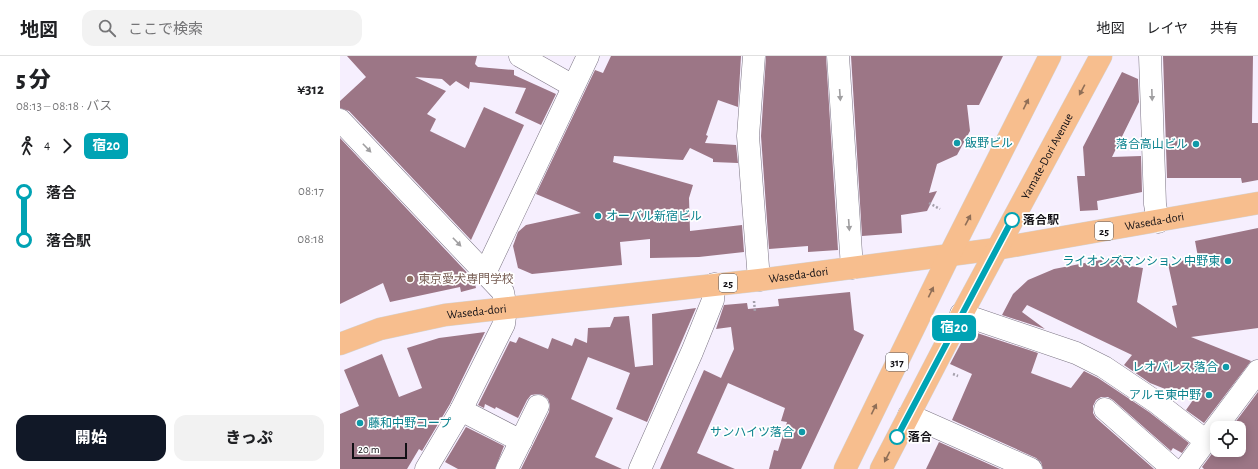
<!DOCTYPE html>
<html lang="ja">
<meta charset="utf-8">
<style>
:root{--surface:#fff;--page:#f2f2f2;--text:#202124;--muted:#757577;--line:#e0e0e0;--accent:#111827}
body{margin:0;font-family:"Alegreya Sans","Noto Sans JP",sans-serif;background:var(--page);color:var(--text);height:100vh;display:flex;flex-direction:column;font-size:15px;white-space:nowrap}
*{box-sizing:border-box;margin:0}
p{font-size:13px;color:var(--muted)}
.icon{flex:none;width:22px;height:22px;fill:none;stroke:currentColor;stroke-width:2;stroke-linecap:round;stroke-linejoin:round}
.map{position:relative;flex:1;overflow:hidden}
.details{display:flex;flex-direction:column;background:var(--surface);width:340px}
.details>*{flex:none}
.badge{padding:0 8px;border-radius:6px;font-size:14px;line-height:26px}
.fabs{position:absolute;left:870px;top:365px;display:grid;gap:8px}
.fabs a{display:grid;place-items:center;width:36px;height:36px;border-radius:8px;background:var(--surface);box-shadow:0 2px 10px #0003;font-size:20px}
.scale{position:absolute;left:12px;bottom:10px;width:55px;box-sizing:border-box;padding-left:4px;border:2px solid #110f14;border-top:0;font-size:11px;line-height:14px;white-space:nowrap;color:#110f14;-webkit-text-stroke:3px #fff;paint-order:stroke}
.map>.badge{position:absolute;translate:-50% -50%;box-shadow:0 0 0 2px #fff}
.legs{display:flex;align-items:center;gap:6px;height:44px;padding:0 16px;font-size:13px}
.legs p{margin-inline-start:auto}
.head{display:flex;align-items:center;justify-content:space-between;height:68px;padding:0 16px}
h1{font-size:22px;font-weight:800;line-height:30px}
.action{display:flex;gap:8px;margin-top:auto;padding:8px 16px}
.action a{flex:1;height:46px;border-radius:12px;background:var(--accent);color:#fff;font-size:16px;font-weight:800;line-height:46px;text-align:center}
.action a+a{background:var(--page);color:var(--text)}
ul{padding:0 16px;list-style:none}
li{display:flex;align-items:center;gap:14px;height:48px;font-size:15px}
li i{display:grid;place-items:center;width:6px;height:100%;margin:0 5px;background:currentColor}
li i::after{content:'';width:10px;height:10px;margin:-5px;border:3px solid;border-radius:50%;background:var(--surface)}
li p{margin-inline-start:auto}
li:first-child i{background:linear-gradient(#0000 50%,currentColor 0)}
li:last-child i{background:linear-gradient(currentColor 50%,#0000 0)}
header{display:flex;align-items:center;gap:24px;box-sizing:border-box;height:56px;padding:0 20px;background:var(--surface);border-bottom:1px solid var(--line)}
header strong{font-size:19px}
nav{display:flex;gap:22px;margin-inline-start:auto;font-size:14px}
.search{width:280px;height:36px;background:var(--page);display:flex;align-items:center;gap:10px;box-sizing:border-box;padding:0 14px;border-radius:12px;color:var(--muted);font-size:15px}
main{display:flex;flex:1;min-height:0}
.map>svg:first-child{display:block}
.building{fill:#9c7686}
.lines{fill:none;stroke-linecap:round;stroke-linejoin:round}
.minor-casing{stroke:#7c7584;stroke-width:23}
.major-casing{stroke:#d4d4d5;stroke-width:23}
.path{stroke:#a5a0ac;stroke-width:2.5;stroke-dasharray:2 2;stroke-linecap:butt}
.minor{stroke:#fff;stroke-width:22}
.major{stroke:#f7be8e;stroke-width:22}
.oneway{fill:#906f57}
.oneway2{fill:#a09fa1}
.line-1-casing{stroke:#fff;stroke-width:9}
.line-1{stroke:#00a3b4;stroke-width:6}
.culture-dot{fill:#0f9aa8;stroke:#fff;stroke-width:1.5}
.stop-1-dot{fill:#fff;stroke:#00a3b4;stroke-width:2}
.education-dot{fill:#8d6e63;stroke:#fff;stroke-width:1.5}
.labels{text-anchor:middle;stroke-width:3.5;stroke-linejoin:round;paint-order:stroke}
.shield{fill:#fff;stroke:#58575a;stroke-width:1}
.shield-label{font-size:11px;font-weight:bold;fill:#110f14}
.culture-label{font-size:12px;fill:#0d838f;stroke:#fff;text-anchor:end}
.street-label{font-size:12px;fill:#110f14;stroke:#fff}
.stop-label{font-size:12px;font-weight:bold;fill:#110f14;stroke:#fff;text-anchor:start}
.education-label{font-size:12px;fill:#785e54;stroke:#fff;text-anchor:start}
</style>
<header>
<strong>地図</strong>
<div class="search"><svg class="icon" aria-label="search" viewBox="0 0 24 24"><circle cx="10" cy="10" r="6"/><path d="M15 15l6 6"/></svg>ここで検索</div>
<nav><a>地図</a><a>レイヤ</a><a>共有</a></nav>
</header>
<main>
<section class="details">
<div class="head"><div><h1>5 分</h1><p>08:13 – 08:18 · バス</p></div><b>¥312</b></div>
<div class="legs"><svg class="icon" aria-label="walk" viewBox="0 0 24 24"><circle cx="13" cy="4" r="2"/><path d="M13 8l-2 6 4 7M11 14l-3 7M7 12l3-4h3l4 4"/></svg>4<svg class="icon" aria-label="forward" viewBox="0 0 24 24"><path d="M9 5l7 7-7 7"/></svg><b class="badge" style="background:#00a3b4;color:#fff">宿20</b></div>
<ul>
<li><i style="color:#00a3b4"></i><b>落合</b><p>08:17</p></li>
<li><i style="color:#00a3b4"></i><b>落合駅</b><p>08:18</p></li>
</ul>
<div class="action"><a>開始</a><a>きっぷ</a></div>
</section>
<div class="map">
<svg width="918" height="413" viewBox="0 0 918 413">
<rect width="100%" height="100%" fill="#f6effe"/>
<g class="building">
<path d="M7,0H137L135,8L138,11L174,14V19L216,38L201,69L175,57L186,32L130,26L129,33L116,25L110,30L102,23L75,21L106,35L87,58L96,63L90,75L125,92L144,51L184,69L131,184L9,55L0,52V45L26,21Z"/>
<path d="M271,0H401L398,51L378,44L366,79L368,80L365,87L396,89L398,107L373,106V103L350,92L343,104L274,100L273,106L353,129L349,142L350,175L402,169L404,196L359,201L310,202V183L280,186L282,209L192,218L178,212L173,190L178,176L186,169L241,157L196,138L255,14L263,17Z"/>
<path d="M426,0H486L498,194L468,196V190L429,193L421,80Z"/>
<path d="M511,0H663L639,49H627L630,75L617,99L597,108L589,137L597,135L587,155L561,159L562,177L522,180Z"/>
<path d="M823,0H913L912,67H918V124L902,127L901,122H827Z"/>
<path d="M782,16L798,23L799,46L772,101L801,100L802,136L757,145L758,154L740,155L737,120H745L743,91Z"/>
<path d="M0,82L134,224L136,232L121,236L120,231L50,246L43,227L0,248Z"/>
<path d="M918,172V272L851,281L911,305L864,367L846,354L853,344L810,327L784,309L792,299L687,249L682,256L705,273L662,259L673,238L688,224L714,213L786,199L784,209L803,212L797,246L837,272L832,250L837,249L828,208L858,201L855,185Z"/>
<path d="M510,236L514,274L524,279L461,413H429L434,394L438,395L447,366L441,365L445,352L388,327L357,397L395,413H320L364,314L381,322L394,293L391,271L376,273L384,249L407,247L408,253L439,250L438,243Z"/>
<path d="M356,252L307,366L276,353L290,317L248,301L231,343L273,362L255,401L282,413H181L209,356L210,349L208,343L203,339L198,338L191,339L187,344L178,362L156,351L155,353L145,348L144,352L138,349L170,285L176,287L179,281L208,293L212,282L232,290L235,282L247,287L248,272L270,271L274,261L289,260L295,311L313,309L312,258Z"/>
<path d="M628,274L698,297L691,317L731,332L744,315L758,322L809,356L849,387L842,397L833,392L831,395L773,344L768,341H761L756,344L753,350V357L756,362L814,413H703L701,406L696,402L612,364L632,318L610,308Z"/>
<path d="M145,276L110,348L82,395L79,393L67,413H0V358L19,350L4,314L42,298L59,341L82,332L67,292L99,282Z"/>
<path d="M918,336V413H864L862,411L877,391V394H899V372H891Z"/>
<path d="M126,371L164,390L155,413H118L105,406Z"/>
<path d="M599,386L660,413H586Z"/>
</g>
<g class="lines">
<defs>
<g id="minor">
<path d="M180,0L233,30"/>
<path d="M414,0L408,80L419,224"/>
<path d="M498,0L512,212"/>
<path d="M810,0L815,148L818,166"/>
<path d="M0,64L163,236L166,252L164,268L121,354L86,413"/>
<path d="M145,217L248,0"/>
<path d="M621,258L736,297L764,311L816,346L866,385"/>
<path d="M765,353L833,413"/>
<path d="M121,354L181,385"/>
<path d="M569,359L691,413"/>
<path d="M167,413L198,350"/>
<path d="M300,413L352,296L373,244L374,228"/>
<path d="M845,413L918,315"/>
</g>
<g id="major">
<path id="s1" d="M0,288L40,273L105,259L419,224L656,193L918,147"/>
<path d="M505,413L610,198L710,0"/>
<path id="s2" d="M541,413L608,284L761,0"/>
</g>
</defs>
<use href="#minor" class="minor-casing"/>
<use href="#major" class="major-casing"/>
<g class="path">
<path d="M589,147L600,153"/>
<path d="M414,245L415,256"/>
<path d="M613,318L618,320"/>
</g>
<use href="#minor" class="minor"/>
<use href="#major" class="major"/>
</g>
<defs><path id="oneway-solid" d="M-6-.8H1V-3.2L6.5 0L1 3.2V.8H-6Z"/></defs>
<g class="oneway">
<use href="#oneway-solid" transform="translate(742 34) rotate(118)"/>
<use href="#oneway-solid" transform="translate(686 48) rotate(-64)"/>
<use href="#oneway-solid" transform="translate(628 164) rotate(-62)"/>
<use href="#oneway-solid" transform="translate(591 236) rotate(-64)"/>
<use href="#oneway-solid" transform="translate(534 353) rotate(-64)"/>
<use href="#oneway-solid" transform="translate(547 401) rotate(117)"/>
</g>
<g class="oneway2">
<use href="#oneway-solid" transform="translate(500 39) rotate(86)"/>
<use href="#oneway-solid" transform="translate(812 39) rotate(88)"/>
<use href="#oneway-solid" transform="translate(27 92) rotate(46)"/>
<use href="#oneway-solid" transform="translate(509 169) rotate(86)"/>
<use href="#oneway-solid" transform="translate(117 186) rotate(46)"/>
</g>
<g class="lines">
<defs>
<path id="line-1" d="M557,381L672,164"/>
</defs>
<use href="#line-1" class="line-1-casing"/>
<use href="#line-1" class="line-1"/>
</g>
<g class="culture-dot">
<circle cx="617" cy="87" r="4"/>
<circle cx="856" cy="88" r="4"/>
<circle cx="258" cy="160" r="4"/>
<circle cx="888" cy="205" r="4"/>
<circle cx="886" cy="311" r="4"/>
<circle cx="869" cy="339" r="4"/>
<circle cx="20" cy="367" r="4"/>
<circle cx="462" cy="376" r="4"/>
</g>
<g class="stop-1-dot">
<circle cx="672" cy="164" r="7"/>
<circle cx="557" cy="381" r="7"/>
</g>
<circle class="education-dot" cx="70" cy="223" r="4"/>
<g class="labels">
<g class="shield">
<rect x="755" y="166" width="18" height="18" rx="3"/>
<rect x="379" y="218" width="18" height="18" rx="3"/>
<rect x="546" y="297" width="22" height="18" rx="3"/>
</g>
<g class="shield-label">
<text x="764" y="179">25</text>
<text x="388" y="231">25</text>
<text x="557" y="310">317</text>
</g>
<g class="culture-label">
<text x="625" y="91" text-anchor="start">飯野ビル</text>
<text x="848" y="92">落合高山ビル</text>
<text x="266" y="164" text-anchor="start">オーバル新宿ビル</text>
<text x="880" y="209">ライオンズマンション 中野東</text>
<text x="878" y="315">レオパレス 落合</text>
<text x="861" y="343">アルモ東中野</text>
<text x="28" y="371" text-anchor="start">藤和中野コープ</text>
<text x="454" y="380">サンハイツ落合</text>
</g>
<g class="street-label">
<text dy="4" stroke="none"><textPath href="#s2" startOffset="354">Yamate-Dori Avenue</textPath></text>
<text dy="4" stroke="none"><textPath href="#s1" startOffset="825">Waseda-dori</textPath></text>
<text dy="4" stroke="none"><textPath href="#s1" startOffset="465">Waseda-dori</textPath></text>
<text dy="4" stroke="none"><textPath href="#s1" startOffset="141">Waseda-dori</textPath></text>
</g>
<g class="stop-label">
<text x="683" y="168">落合駅</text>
<text x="568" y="385">落合</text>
</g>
<g class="education-label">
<text x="78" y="227">東京愛犬専門学校</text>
</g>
</g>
</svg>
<div class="fabs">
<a><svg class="icon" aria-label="locate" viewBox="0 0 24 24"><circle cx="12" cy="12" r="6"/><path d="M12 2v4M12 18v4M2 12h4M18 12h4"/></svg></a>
</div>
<div class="scale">20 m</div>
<b class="badge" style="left:614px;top:272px;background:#00a3b4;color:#fff">宿20</b>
</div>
</main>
